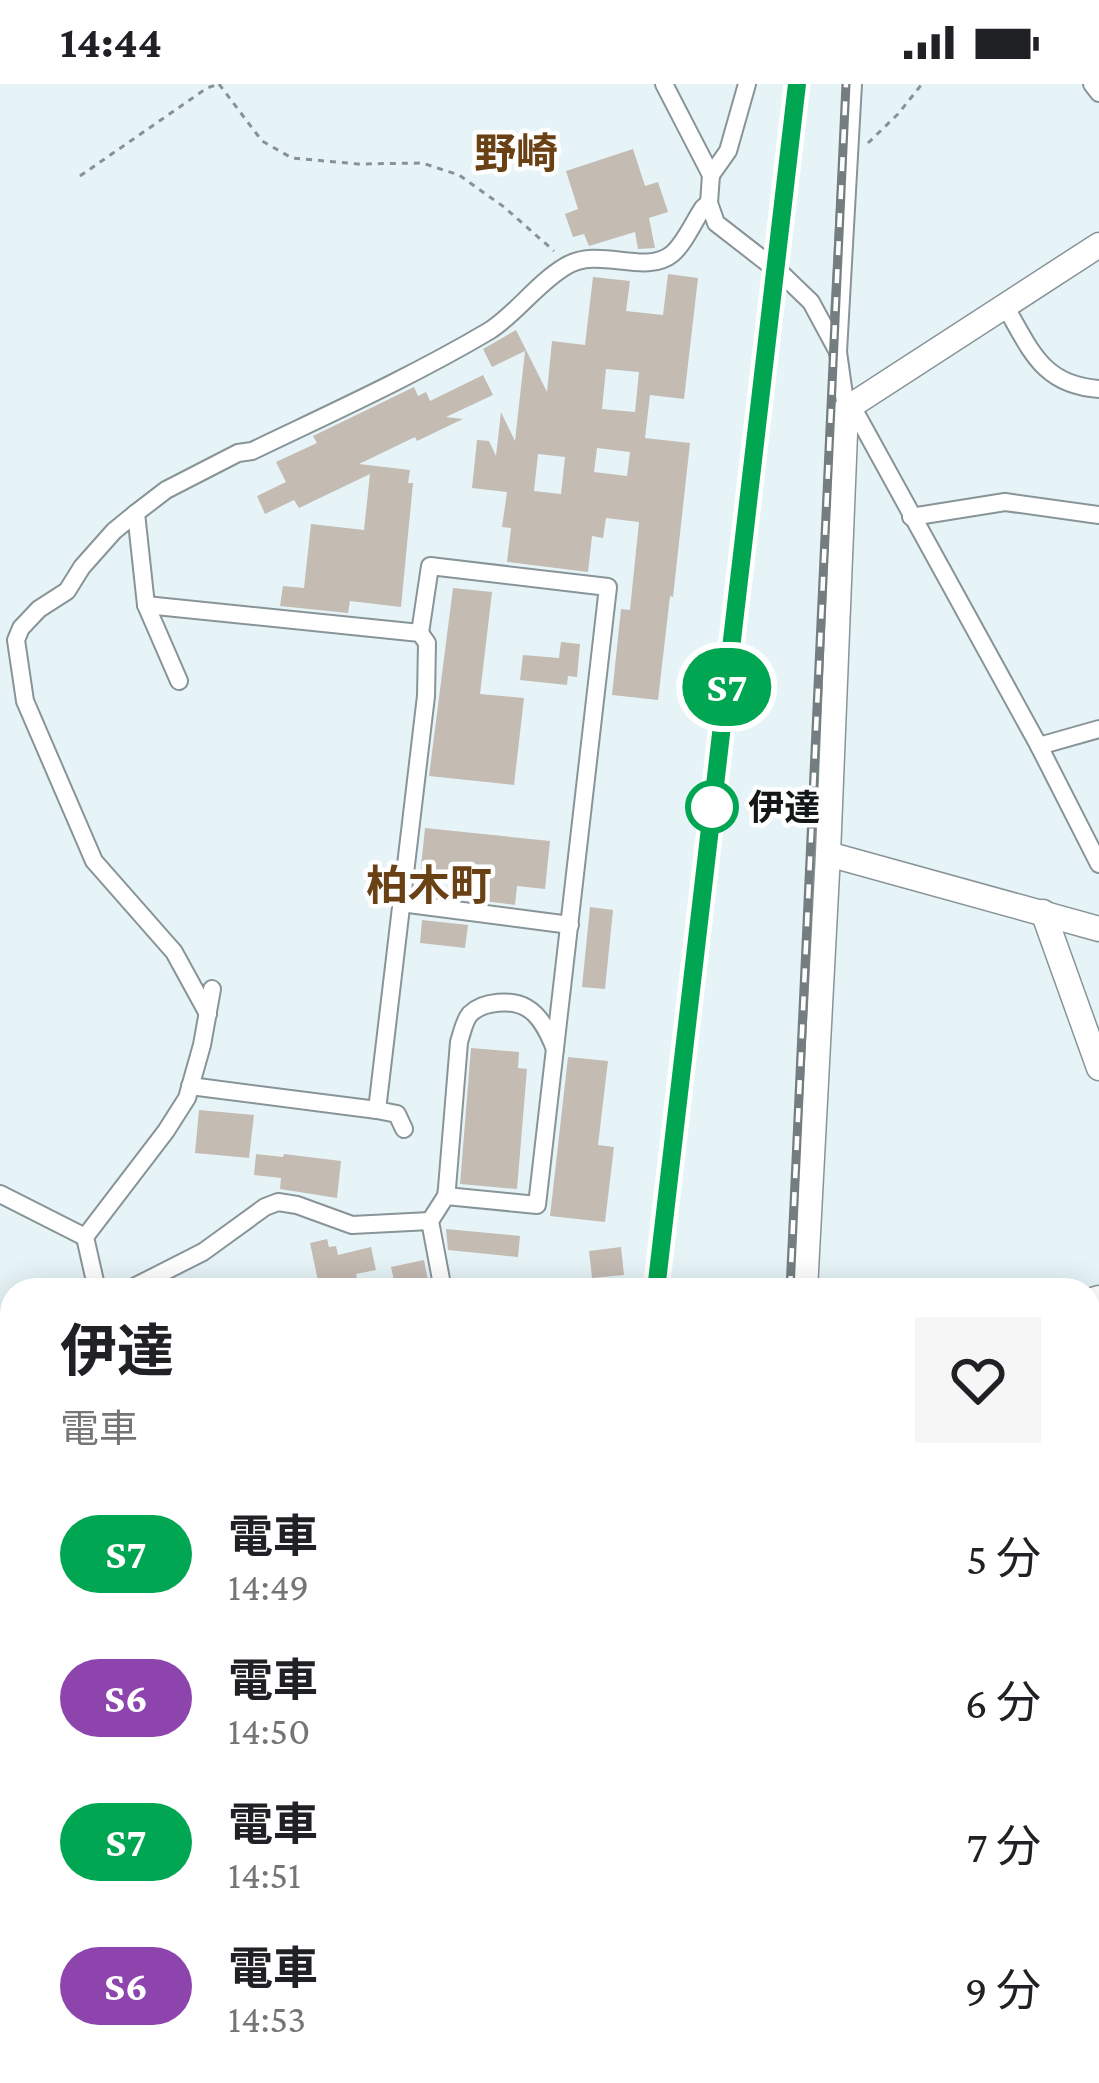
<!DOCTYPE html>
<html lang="ja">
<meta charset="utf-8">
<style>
:root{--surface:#fff;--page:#f6f6f6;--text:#202124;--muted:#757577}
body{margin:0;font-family:"Crimson Pro","Noto Sans JP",serif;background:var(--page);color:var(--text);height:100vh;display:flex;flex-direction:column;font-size:45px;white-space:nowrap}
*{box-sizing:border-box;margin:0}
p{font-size:39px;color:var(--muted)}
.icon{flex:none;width:66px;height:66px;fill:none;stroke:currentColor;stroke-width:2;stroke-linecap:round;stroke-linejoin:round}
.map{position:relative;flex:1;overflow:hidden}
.side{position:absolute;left:0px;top:1194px;width:1101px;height:807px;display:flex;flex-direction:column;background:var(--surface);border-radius:36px 36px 0 0;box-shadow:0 6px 30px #0003}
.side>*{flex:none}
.badge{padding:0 24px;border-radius:39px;font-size:42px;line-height:78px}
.map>.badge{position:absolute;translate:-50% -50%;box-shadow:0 0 0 6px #fff}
.round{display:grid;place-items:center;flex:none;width:126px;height:126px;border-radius:0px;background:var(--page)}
.head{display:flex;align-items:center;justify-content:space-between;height:204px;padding:0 60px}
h1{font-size:57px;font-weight:700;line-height:90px}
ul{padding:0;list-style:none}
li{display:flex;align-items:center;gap:36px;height:144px;padding:0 60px}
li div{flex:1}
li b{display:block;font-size:45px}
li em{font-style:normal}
li .badge{min-width:132px;font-weight:700;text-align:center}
.status{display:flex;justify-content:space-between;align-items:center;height:84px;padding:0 60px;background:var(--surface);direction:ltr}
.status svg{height:33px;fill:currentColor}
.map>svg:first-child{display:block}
.building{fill:#c4bbb3;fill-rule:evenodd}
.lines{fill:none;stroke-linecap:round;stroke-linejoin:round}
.street-casing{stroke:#889498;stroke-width:20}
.secondary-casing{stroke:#889498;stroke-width:27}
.highway-casing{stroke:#889498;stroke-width:33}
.path{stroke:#889295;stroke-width:3;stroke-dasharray:6 6;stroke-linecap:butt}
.street{stroke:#fff;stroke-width:16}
.secondary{stroke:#fff;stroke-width:24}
.highway{stroke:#fff;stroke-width:30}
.rail-casing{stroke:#747d7f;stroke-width:9}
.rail{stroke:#fefefe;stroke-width:4.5;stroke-dasharray:14;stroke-linecap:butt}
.line-casing{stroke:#fff;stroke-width:27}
.line{stroke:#00a651;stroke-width:18}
.stop-dot{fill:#fff;stroke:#00a651;stroke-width:6}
.labels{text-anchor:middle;stroke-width:9;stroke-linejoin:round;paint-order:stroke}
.stop-label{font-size:36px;font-weight:bold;fill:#121718;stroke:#fefefe;text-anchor:start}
.quarter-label{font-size:42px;font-weight:bold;fill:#694115;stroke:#fefefe}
</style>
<div class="status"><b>14:44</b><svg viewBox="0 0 49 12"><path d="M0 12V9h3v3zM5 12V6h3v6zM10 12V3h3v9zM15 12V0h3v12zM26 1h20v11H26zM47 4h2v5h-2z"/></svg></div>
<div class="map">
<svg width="1099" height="1999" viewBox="0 0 1099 1999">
<rect width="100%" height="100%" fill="#e6f4f8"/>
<g class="building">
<path d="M633,65L645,102L658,98L668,128L649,134L655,164L638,165L635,148L589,162L584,150L573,153L565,130L578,125L566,87Z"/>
<path d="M668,190L698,194L684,315L650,311L645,354L690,359L673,513L670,512L658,616L612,611L621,525L630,526L639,438L606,434L603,454L592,452L588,488L507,478L511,444L502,443L507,408L472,404L477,356L489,357L496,372L501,328L515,357L525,267L492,283L483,265L516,246L547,308L552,257L585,261L593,193L630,197L626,227L663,231ZM606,285L639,288L635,328L602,325ZM597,364L630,368L627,392L594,388ZM538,370L565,373L561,410L534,407Z"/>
<path d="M483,291L493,311L446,333L463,335L417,357L415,353L359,380L410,386L408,399H413L401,523L350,517L348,529L280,522L283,502L304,504L311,440L364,446L370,390L299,424L294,416L265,430L257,412L286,398L276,378L317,359L313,352L414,303L418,312L426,308L430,317Z"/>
<path d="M453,504L492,508L480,610L524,614L514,701L429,692Z"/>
<path d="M561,558L580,560L577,593L568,592L567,601L520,596L523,571L559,574Z"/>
<path d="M425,744L550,757L545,805L517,802L515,821L476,816L478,798L420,792Z"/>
<path d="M590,823L613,826L605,905L582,903Z"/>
<path d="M422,836L468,841L465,864L420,859Z"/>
<path d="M471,964L519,968L518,984L527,985L517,1105L460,1100Z"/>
<path d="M568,973L608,977L598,1061L614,1063L605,1138L550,1132Z"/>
<path d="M199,1026L254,1031L249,1074L195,1069Z"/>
<path d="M256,1070L283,1073L284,1070L341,1077L337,1114L280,1105L281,1094L254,1091Z"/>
<path d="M446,1145L520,1152L518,1173L448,1166Z"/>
<path d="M327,1155L329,1163L336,1162L338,1171L371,1163L376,1186L356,1190L359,1206H320L310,1159Z"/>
<path d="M621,1163L624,1191L592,1194L589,1167Z"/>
<path d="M424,1176L430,1206H396L391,1183Z"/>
</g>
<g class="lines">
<defs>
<g id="street">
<path d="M664,0L711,91L709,119L716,139L783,191L811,218L838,268"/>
<path d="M1092,0L1099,9"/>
<path d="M711,91L728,67L747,0"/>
<path d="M1005,222C1031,266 1042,301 1099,305"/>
<path d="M852,322L1039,662L1099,780"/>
<path d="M846,325L838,268L853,0"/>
<path d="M136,429L146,521L179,597"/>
<path d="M911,433L1005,418L1099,431"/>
<path d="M146,521L420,549L427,559L426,612L377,1026"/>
<path d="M420,549L430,482L608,503L537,1121L446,1112"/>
<path d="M1039,662L1099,645"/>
<path d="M401,819L570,841"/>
<path d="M208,930L174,868L94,777L25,617L16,556L21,544L39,525L67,507L82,483L114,447L136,429L166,406L238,369L252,367C331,329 413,292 489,247C515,231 537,199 566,182C599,162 645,192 672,170C685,159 694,137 703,124L709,119"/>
<path d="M190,1002L377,1026L397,1030L404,1045"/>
<path d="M0,1110L85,1153"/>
<path d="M97,1206L85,1153L166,1047L187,1014L202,961L212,905"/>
<path d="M128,1206L203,1168L265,1123L278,1118L297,1121L352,1141L430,1137"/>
<path d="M443,1206L430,1137L446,1112L447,1104L459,958C462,949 464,937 470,930C483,917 512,915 527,924C541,932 549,950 555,965"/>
<path d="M1089,1371L1099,1375"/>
<path d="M1089,1444L1099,1440"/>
<path d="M1089,1553L1099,1548"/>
<path d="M0,1652L12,1675"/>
<path d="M1089,1664L1099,1660"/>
<path d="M1089,1740L1099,1792"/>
<path d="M1089,1855L1099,1853"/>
<path d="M0,1964L12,1959"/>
<path d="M196,1989L202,1999"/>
</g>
<g id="secondary">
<path d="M828,770L1099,845"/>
<path d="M1043,828L1099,984"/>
<path d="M805,1206L828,770L846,325L1099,161"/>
<path d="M769,1999L770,1989"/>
</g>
<g id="highway">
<path d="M1089,1220L1099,1217"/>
<path d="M0,1395L12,1393"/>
</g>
</defs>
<use href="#street" class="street-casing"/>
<use href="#secondary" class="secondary-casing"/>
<use href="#highway" class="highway-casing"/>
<g class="path">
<path d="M219,0L262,57L292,74L358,80L422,79L459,91L504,123L554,167"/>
<path d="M868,59L898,30L922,0"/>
<path d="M80,92L207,4L216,1"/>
</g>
<use href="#street" class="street"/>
<use href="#secondary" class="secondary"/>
<use href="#highway" class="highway"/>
<defs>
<g id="rail">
<path d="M656,1206L797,0"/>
<path d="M790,1206L846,0"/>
<path d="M575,1999L576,1989"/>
<path d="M753,1999L754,1989"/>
</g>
</defs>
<use href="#rail" class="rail-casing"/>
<use href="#rail" class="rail"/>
</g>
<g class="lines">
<defs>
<path id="line" d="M656,1206L797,0"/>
</defs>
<use href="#line" class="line-casing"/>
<use href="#line" class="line"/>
</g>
<circle class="stop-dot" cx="712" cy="723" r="24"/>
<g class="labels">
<g class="stop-label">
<text x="748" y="736">伊達</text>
</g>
<g class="quarter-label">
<text x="516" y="84">野崎</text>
<text x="429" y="816">柏木町</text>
</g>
</g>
</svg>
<b class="badge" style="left:727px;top:603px;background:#00a651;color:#fff">S7</b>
<section class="side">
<div class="head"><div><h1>伊達</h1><p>電車</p></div><a class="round"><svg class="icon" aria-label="heart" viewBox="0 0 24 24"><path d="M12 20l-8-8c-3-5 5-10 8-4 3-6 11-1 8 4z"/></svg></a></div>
<ul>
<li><span class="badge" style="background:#00a651;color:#fff">S7</span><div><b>電車</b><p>14:49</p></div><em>5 分</em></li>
<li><span class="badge" style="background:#8e44ad;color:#fff">S6</span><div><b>電車</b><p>14:50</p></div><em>6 分</em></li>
<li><span class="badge" style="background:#00a651;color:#fff">S7</span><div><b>電車</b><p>14:51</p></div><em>7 分</em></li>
<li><span class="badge" style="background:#8e44ad;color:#fff">S6</span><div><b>電車</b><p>14:53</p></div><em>9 分</em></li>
</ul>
</section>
</div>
